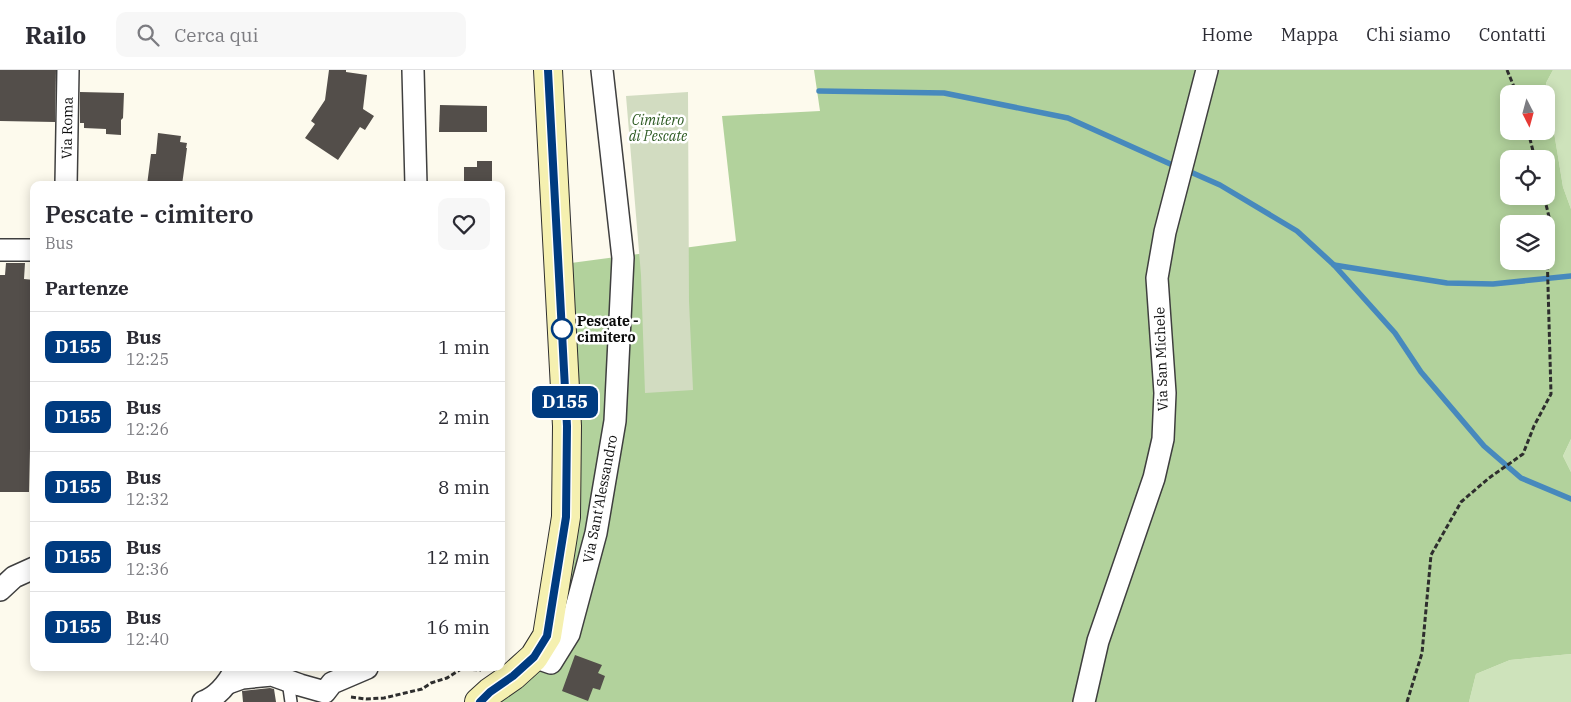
<!DOCTYPE html>
<html lang="it">
<style>
:root{--surface:#fff;--page:#f7f7f7;--text:#2b2b33;--muted:#7c7c81;--line:#e1e1e2}
body{margin:0;font-family:"IBM Plex Serif",serif;background:var(--page);color:var(--text);height:100vh;display:flex;flex-direction:column;font-size:19px;white-space:nowrap}
*{box-sizing:border-box;margin:0}
p{font-size:16px;color:var(--muted)}
.icon{flex:none;width:28px;height:28px;fill:none;stroke:currentColor;stroke-width:2;stroke-linecap:round;stroke-linejoin:round}
.map{position:relative;flex:1;overflow:hidden}
.panel{position:absolute;left:30px;top:111px;width:475px;height:490px;display:flex;flex-direction:column;background:var(--surface);border-radius:10px;box-shadow:0 2px 12px #0003}
.panel>*{flex:none}
.badge{padding:0 10px;border-radius:8px;font-size:18px;line-height:32px}
.needle{width:32px;rotate:174deg}
.buttons{position:absolute;left:1500px;top:15px;display:grid;gap:10px}
.buttons a{display:grid;place-items:center;width:55px;height:55px;border-radius:10px;background:var(--surface);box-shadow:0 2px 12px #0003;font-size:25px}
.map>.badge{position:absolute;translate:-50% -50%;box-shadow:0 0 0 2px #fff}
h2{padding:0 15px;font-size:19px;line-height:45px}
.round{display:grid;place-items:center;flex:none;width:52px;height:52px;border-radius:10px;background:var(--page)}
.overview{display:flex;align-items:center;justify-content:space-between;height:85px;padding:0 15px}
h1{font-size:24px;font-weight:600;line-height:38px}
ul{padding:0;list-style:none}
li{display:flex;align-items:center;gap:15px;height:70px;padding:0 15px;border-top:1px solid var(--line)}
li div{flex:1}
li b{display:block;font-size:19px}
li em{font-style:normal}
li .badge{min-width:55px;font-weight:700;text-align:center}
header{display:flex;align-items:center;gap:30px;box-sizing:border-box;height:70px;padding:0 25px;background:var(--surface);border-bottom:1px solid var(--line)}
header strong{font-size:24px}
nav{display:flex;gap:28px;margin-inline-start:auto;font-size:18px}
.search{width:350px;height:45px;background:var(--page);display:flex;align-items:center;gap:12px;box-sizing:border-box;padding:0 18px;border-radius:10px;color:var(--muted);font-size:19px}
.map>svg:first-child{display:block}
.green{fill:#cee3bb}
.forest{fill:#b2d29c;fill-rule:evenodd}
.cemetery{fill:#d2dcc1}
.lines{fill:none;stroke-linecap:round;stroke-linejoin:round}
.stream{stroke:#4789bd;stroke-width:5.5}
.building{fill:#534e4a}
.service-casing{stroke:#3f3f3f;stroke-width:14}
.minor-casing{stroke:#3f3f3f;stroke-width:24}
.secondary-casing{stroke:#2e2e2e;stroke-width:30}
.path{stroke:#2e2e2e;stroke-width:3;stroke-dasharray:5 2.5;stroke-linecap:butt}
.service{stroke:#fff;stroke-width:11}
.minor{stroke:#fff;stroke-width:21}
.secondary{stroke:#f5f0b0;stroke-width:28}
.line-casing{stroke:#fff;stroke-width:11}
.line{stroke:#003b80;stroke-width:8}
.stop-dot{fill:#fff;stroke:#003b80;stroke-width:2.5}
.labels{text-anchor:middle;stroke-width:5;stroke-linejoin:round;paint-order:stroke}
.park-label{font-size:14px;font-style:italic;fill:#2e5b24;stroke:#fff}
.street-label{font-size:14px;fill:#0c0c0c;stroke:#fff}
.stop-label{font-size:14px;font-weight:bold;fill:#0c0c0c;stroke:#fff;text-anchor:start}
</style>
<header>
<strong>Railo</strong>
<div class="search"><svg class="icon" aria-label="search" viewBox="0 0 24 24"><circle cx="10" cy="10" r="6"/><path d="M15 15l6 6"/></svg>Cerca qui</div>
<nav><a>Home</a><a>Mappa</a><a>Chi siamo</a><a>Contatti</a></nav>
</header>
<div class="map">
<svg width="1571" height="632" viewBox="0 0 1571 632">
<rect width="100%" height="100%" fill="#fdfaed"/>
<g class="green">
<path d="M1553,0H1571V139L1563,117L1546,13Z"/>
<path d="M1571,369V402L1563,386Z"/>
<path d="M1571,584V632H1469L1476,604L1510,590Z"/>
</g>
<path class="forest" d="M814,0H1553L1546,13L1563,117L1571,139V369L1563,386L1571,402V584L1510,590L1476,604L1469,632H485L526,580L552,518L556,195L736,171L722,46L820,41ZM1509,24H1546V61H1509ZM1509,89H1546V126H1509ZM1509,154H1546V191H1509Z"/>
<path class="cemetery" d="M688,22L689,231L693,320L645,323L641,205L626,26Z"/>
<g class="lines">
<g class="stream">
<path d="M819,21L944,23L1068,48L1177,97"/>
<path d="M1186,100L1220,115L1297,161L1334,195L1395,263L1421,302L1484,376L1521,408L1571,429"/>
<path d="M1334,195L1447,213L1493,214L1571,206"/>
</g>
</g>
<g class="building">
<path d="M0,0H56L55,52L0,51Z"/>
<path d="M329,0H346V2L367,5L363,39L374,46L365,60L360,57L338,90L305,68L315,54L311,51L325,30Z"/>
<path d="M80,22L124,23L123,48L121,50V65L106,64V59L84,58V53H80Z"/>
<path d="M440,35L487,36V62H439Z"/>
<path d="M158,63L181,66L180,72L187,73L186,78H187L182,115H147L151,84H156Z"/>
<path d="M477,91H492V115H464V97H477Z"/>
<path d="M6,193H25L24,209L34,210V291H32L29,422H0V205H5Z"/>
<path d="M575,585L602,595L598,603L605,606L600,620L593,618L588,631L562,621Z"/>
<path d="M270,618L274,619L276,632H243L242,621Z"/>
</g>
<g class="lines">
<defs>
<path id="service" d="M288,611L291,632"/>
<g id="minor">
<path d="M413,0L416,115"/>
<path d="M66,115L68,0"/>
<path d="M0,180H34"/>
<path d="M0,520L14,507L34,498"/>
<path d="M534,587L551,593L569,564L596,463L615,351L623,188L602,0"/>
<path d="M228,613L242,608L272,605L300,615L325,622L332,613L367,598"/>
<path d="M203,632C217,627 228,613 235,600"/>
<path d="M1084,632L1098,571L1154,408L1163,369L1165,323L1157,208L1165,162L1207,0"/>
</g>
<path id="secondary" d="M479,632L490,622L513,606L534,587L547,566L566,447L567,356L548,0"/>
</defs>
<use href="#service" class="service-casing"/>
<use href="#minor" class="minor-casing"/>
<use href="#secondary" class="secondary-casing"/>
<g class="path">
<path d="M1507,0L1517,24"/>
<path d="M1528,61L1535,89"/>
<path d="M351,627L366,629L384,628L422,619L431,613L447,608L461,599L481,600"/>
<path d="M1407,632L1422,583L1431,485L1461,432L1489,408L1523,384L1534,356L1551,324L1547,180L1550,151L1544,126"/>
</g>
<use href="#service" class="service"/>
<use href="#minor" class="minor"/>
<use href="#secondary" class="secondary"/>
</g>
<g class="lines">
<defs>
<path id="line" d="M480,632L490,622L513,606L534,587L547,566L566,447L567,356L548,0"/>
</defs>
<use href="#line" class="line-casing"/>
<use href="#line" class="line"/>
</g>
<circle class="stop-dot" cx="562" cy="259" r="10"/>
<g class="labels">
<g class="park-label">
<text x="658" y="55">Cimitero<tspan x="658" dy="16">di Pescate</tspan></text>
</g>
<g class="street-label">
<text transform="translate(67 58) rotate(-89)" y="5">Via Roma</text>
<text transform="translate(1161 289) rotate(-92)" y="5">Via San Michele</text>
<text transform="translate(600 429) rotate(-79)" y="5">Via Sant'Alessandro</text>
</g>
<g class="stop-label">
<text x="577" y="256">Pescate -<tspan x="577" dy="16">cimitero</tspan></text>
</g>
</g>
</svg>
<div class="buttons">
<a><svg class="needle" viewBox="-14 -14 28 28"><path d="M0-13l5 13h-10z" fill="#e53935"/><path d="M0 13l5-13h-10z" fill="#7c7c81"/></svg></a>
<a><svg class="icon" aria-label="locate" viewBox="0 0 24 24"><circle cx="12" cy="12" r="6"/><path d="M12 2v4M12 18v4M2 12h4M18 12h4"/></svg></a>
<a><svg class="icon" aria-label="layers" viewBox="0 0 24 24"><path d="M12 4l9 5-9 5-9-5zM3 14l9 5 9-5"/></svg></a>
</div>
<b class="badge" style="left:565px;top:332px;background:#003b80;color:#fff">D155</b>
<section class="panel">
<div class="overview"><div><h1>Pescate - cimitero</h1><p>Bus</p></div><a class="round"><svg class="icon" aria-label="heart" viewBox="0 0 24 24"><path d="M12 20l-8-8c-3-5 5-10 8-4 3-6 11-1 8 4z"/></svg></a></div>
<h2>Partenze</h2>
<ul>
<li><span class="badge" style="background:#003b80;color:#fff">D155</span><div><b>Bus</b><p>12:25</p></div><em>1 min</em></li>
<li><span class="badge" style="background:#003b80;color:#fff">D155</span><div><b>Bus</b><p>12:26</p></div><em>2 min</em></li>
<li><span class="badge" style="background:#003b80;color:#fff">D155</span><div><b>Bus</b><p>12:32</p></div><em>8 min</em></li>
<li><span class="badge" style="background:#003b80;color:#fff">D155</span><div><b>Bus</b><p>12:36</p></div><em>12 min</em></li>
<li><span class="badge" style="background:#003b80;color:#fff">D155</span><div><b>Bus</b><p>12:40</p></div><em>16 min</em></li>
</ul>
</section>
</div>
